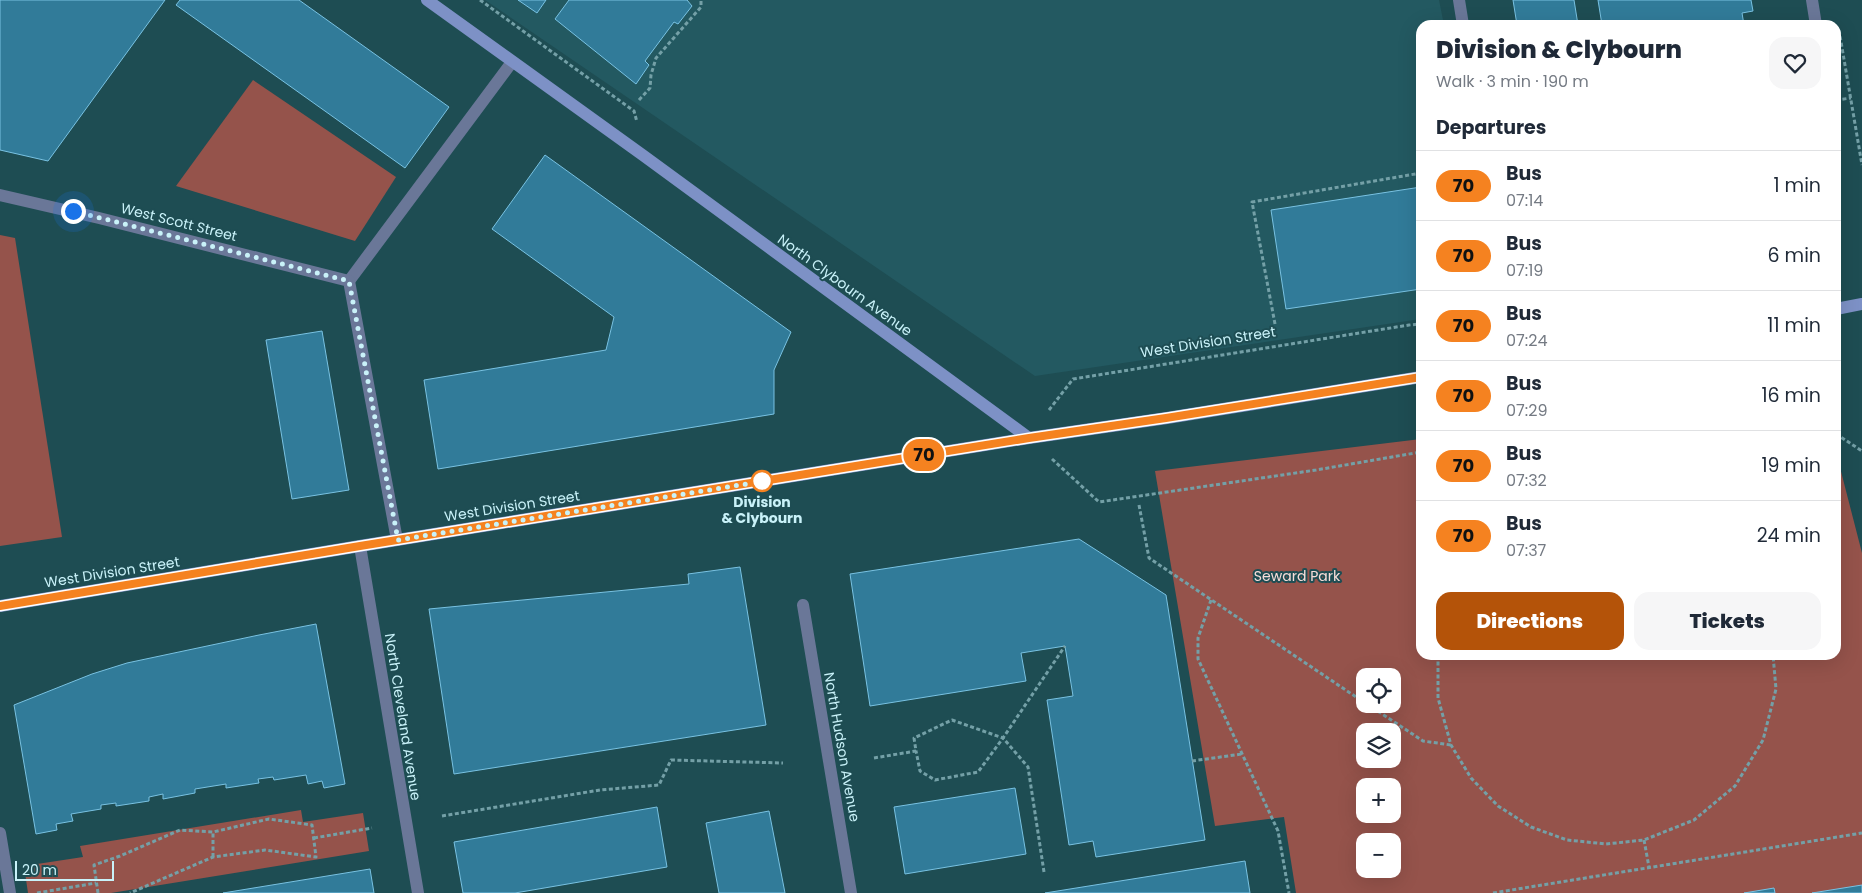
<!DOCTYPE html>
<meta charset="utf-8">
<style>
:root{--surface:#fff;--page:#f6f6f7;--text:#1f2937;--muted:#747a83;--line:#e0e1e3;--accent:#b45309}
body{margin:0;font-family:Poppins,sans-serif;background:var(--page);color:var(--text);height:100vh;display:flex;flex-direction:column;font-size:19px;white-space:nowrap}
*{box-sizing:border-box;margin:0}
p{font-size:16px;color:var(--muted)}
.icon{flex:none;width:28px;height:28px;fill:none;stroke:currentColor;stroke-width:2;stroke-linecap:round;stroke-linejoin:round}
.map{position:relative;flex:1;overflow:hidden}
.details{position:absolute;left:1416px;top:20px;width:425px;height:640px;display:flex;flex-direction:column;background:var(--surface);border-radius:15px;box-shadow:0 5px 20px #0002}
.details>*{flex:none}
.badge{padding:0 10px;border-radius:16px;font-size:18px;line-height:32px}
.controls{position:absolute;left:1356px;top:668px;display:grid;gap:10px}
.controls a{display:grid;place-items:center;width:45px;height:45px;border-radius:10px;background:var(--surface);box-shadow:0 5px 20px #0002;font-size:25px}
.scale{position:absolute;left:15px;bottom:12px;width:99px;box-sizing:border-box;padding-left:5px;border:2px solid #c9f2f9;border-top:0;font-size:14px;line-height:18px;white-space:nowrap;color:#c9f2f9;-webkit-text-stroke:4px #1e4d53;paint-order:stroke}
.you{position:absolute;width:25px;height:25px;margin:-12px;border:4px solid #fff;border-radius:50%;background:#1a73e8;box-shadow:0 0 0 8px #1a73e833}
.map>.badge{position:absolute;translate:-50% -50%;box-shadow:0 0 0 2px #fff}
h2{padding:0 20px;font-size:19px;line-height:45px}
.round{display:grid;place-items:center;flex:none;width:52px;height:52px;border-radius:15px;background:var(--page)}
.headline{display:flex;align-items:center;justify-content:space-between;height:85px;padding:0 20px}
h1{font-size:24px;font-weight:800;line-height:38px}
.action{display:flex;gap:10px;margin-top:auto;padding:10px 20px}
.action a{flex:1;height:58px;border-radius:15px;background:var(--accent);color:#fff;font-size:20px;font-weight:800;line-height:58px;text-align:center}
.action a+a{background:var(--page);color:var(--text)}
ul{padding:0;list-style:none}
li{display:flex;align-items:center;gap:15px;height:70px;padding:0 20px;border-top:1px solid var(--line)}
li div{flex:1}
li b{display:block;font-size:19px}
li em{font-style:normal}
li .badge{min-width:55px;font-weight:700;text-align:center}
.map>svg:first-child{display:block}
.built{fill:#235961}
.green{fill:#95534b;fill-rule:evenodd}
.building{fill:#317b99;stroke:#79c2e2}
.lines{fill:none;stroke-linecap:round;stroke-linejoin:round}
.path{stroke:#74a0a7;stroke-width:3;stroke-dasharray:4 2.5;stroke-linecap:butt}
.service{stroke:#6a7798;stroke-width:12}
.minor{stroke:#6a7798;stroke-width:12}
.tertiary{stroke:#6a7798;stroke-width:12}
.secondary{stroke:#7d91c6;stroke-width:12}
.line-casing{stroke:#fff;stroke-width:11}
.line{stroke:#f58220;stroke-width:8}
.walk{stroke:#c9f2f9;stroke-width:5;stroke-dasharray:0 9}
.stop-dot{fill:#fff;stroke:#f58220;stroke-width:2.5}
.labels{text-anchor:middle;stroke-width:4;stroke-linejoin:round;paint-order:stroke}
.street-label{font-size:14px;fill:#c9f2f9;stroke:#1e4d53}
.stop-label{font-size:14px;font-weight:bold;fill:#c9f2f9;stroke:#1e4d53}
.park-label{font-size:14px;fill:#f8ddd9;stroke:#1e4d53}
</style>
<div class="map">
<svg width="1862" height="893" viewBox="0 0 1862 893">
<rect width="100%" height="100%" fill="#1e4d53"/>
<path class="built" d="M485,0H1439L1444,25H1421V319L1035,376Z"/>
<g class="green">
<path d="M253,80L396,177L355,241L176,186Z"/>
<path d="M0,235L15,238L62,537L0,546Z"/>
<path d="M1421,439V655H1836V452L1862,553V893H1296L1284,817L1215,826L1155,471ZM1365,676H1392V704H1365ZM1365,731H1392V759H1365ZM1365,786H1392V814H1365ZM1365,841H1392V869H1365Z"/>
<path d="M301,810L303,822L363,813L369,851L111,893H28L24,866L83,857L80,846Z"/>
</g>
<g class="building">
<path d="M0,0H165L48,161L0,150Z"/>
<path d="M180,0H299L449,107L405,168L176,5Z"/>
<path d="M518,0H546L537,13Z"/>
<path d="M569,0H687L692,6L678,24L674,22L645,61L649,65L636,84L555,19Z"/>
<path d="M1513,0H1574L1578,25H1517Z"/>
<path d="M1598,0H1751L1753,11L1742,13L1744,25H1602Z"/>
<path d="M545,155L791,332L774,370V414L438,469L424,380L606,350L614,317L492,229Z"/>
<path d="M1421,187V289L1286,309L1271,210Z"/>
<path d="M322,331L349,490L292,499L266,340Z"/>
<path d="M1079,539L1166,595L1205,840L1096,857L1093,841L1069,845L1047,700L1073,696L1065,646L1021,653L1026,681L870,706L850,574Z"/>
<path d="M740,567L766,725L454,774L429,609L689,584L688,574Z"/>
<path d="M316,624L345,784L324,788L322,781L308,784L306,775L274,780L273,777L258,779L259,783L226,788V784L195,789V793L163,799V794L149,797V801L116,806V803L101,805V809L71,814L73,821L56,824L57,830L36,834L14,705L92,674L127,663L259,635Z"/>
<path d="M1015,788L1026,854L905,874L894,807Z"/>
<path d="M657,807L667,867L515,893H463L454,842Z"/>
<path d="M769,811L785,893H719L706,823Z"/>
<path d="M1245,861L1250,893H1045Z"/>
<path d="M370,869L374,893H223Z"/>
<path d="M1862,885V893H1812Z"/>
<path d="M1774,888L1775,893H1744Z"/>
</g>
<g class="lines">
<g class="path">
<path d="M480,0L634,111L637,122"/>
<path d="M1839,30L1862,165"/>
<path d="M639,100L650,88L651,75L656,58L701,7V0"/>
<path d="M1836,100L1851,98"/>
<path d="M1275,324L1252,202L1421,173"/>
<path d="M1049,410L1073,379L1409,325L1421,324"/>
<path d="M1836,434L1862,451"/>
<path d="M1052,459L1099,502L1316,470L1421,452"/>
<path d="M1139,505L1149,558L1365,703"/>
<path d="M1211,600L1198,638V659L1278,831L1289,893"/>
<path d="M1438,655V698L1451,745L1471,778L1498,806L1531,827L1567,840L1606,844L1644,840L1694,820L1735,786L1763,740L1776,689L1773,655"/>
<path d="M1367,704L1423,741L1451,745"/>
<path d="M874,758L916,751L914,738L952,720L1003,738L978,772L935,780L920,771L916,751"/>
<path d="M1192,761L1242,754"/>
<path d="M442,816L600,790L659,785L671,760L783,763"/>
<path d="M314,838L372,828"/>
<path d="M1644,840L1649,867"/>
<path d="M213,857V832"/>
<path d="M1044,872L1028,767L1003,738L1065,646"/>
<path d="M37,893L96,883"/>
<path d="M98,893L94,865L120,856L180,830L213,832L269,819L312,825L316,857L265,850L213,857L130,893"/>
<path d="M1493,893L1862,833"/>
</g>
<g class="service">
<path d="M1812,0L1816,25"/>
<path d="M349,281L512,62"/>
</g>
<g class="minor">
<path d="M0,195L99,218L349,281L397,540"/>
<path d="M360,546L418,893"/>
<path d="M803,605L851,893"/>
<path d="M0,833L10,893"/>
</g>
<path class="tertiary" d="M1459,0L1463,25"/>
<g class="secondary">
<path d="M427,0L644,156L1029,438"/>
<path d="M1836,309L1862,304"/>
<path d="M0,606L360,546L1029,438L1167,418L1421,377"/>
</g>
</g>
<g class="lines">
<defs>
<path id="line" d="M0,606L360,546L1029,438L1166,418L1421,377"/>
</defs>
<use href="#line" class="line-casing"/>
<use href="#line" class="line"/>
<path class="walk" d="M73,211L349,281L398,540L765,481H762"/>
</g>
<circle class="stop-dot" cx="762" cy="481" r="10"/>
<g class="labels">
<g class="street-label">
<text transform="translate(179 222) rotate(14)" y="5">West Scott Street</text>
<text transform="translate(845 285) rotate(36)" y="5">North Clybourn Avenue</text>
<text transform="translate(1208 342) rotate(-9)" y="5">West Division Street</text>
<text transform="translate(512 506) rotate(-9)" y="5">West Division Street</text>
<text transform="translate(112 572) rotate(-9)" y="5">West Division Street</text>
<text transform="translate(403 717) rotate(81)" y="5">North Cleveland Avenue</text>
<text transform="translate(842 747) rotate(80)" y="5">North Hudson Avenue</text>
</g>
<g class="stop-label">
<text x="762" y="507">Division<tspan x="762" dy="16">&amp; Clybourn</tspan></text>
</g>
<g class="park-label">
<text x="1297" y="581">Seward Park</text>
</g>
</g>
</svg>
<div class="controls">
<a><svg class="icon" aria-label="locate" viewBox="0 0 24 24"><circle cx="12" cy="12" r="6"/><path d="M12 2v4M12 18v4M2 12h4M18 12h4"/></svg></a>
<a><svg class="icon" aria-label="layers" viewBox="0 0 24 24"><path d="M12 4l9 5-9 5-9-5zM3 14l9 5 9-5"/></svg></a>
<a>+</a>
<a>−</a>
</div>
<div class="scale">20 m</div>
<div class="you" style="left:73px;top:211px"></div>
<b class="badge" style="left:924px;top:455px;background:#f58220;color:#111">70</b>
<section class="details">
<div class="headline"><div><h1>Division &amp; Clybourn</h1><p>Walk · 3 min · 190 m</p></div><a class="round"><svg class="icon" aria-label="heart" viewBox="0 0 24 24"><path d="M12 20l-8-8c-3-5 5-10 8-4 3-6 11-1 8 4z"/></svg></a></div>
<h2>Departures</h2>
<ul>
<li><span class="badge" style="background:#f58220;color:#111">70</span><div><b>Bus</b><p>07:14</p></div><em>1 min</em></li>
<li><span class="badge" style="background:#f58220;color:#111">70</span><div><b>Bus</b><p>07:19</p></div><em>6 min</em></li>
<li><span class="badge" style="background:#f58220;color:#111">70</span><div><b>Bus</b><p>07:24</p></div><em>11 min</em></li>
<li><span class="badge" style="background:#f58220;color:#111">70</span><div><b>Bus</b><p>07:29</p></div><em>16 min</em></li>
<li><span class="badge" style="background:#f58220;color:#111">70</span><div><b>Bus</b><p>07:32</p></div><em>19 min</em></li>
<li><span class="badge" style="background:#f58220;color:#111">70</span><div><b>Bus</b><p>07:37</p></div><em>24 min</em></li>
</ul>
<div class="action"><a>Directions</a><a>Tickets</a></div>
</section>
</div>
